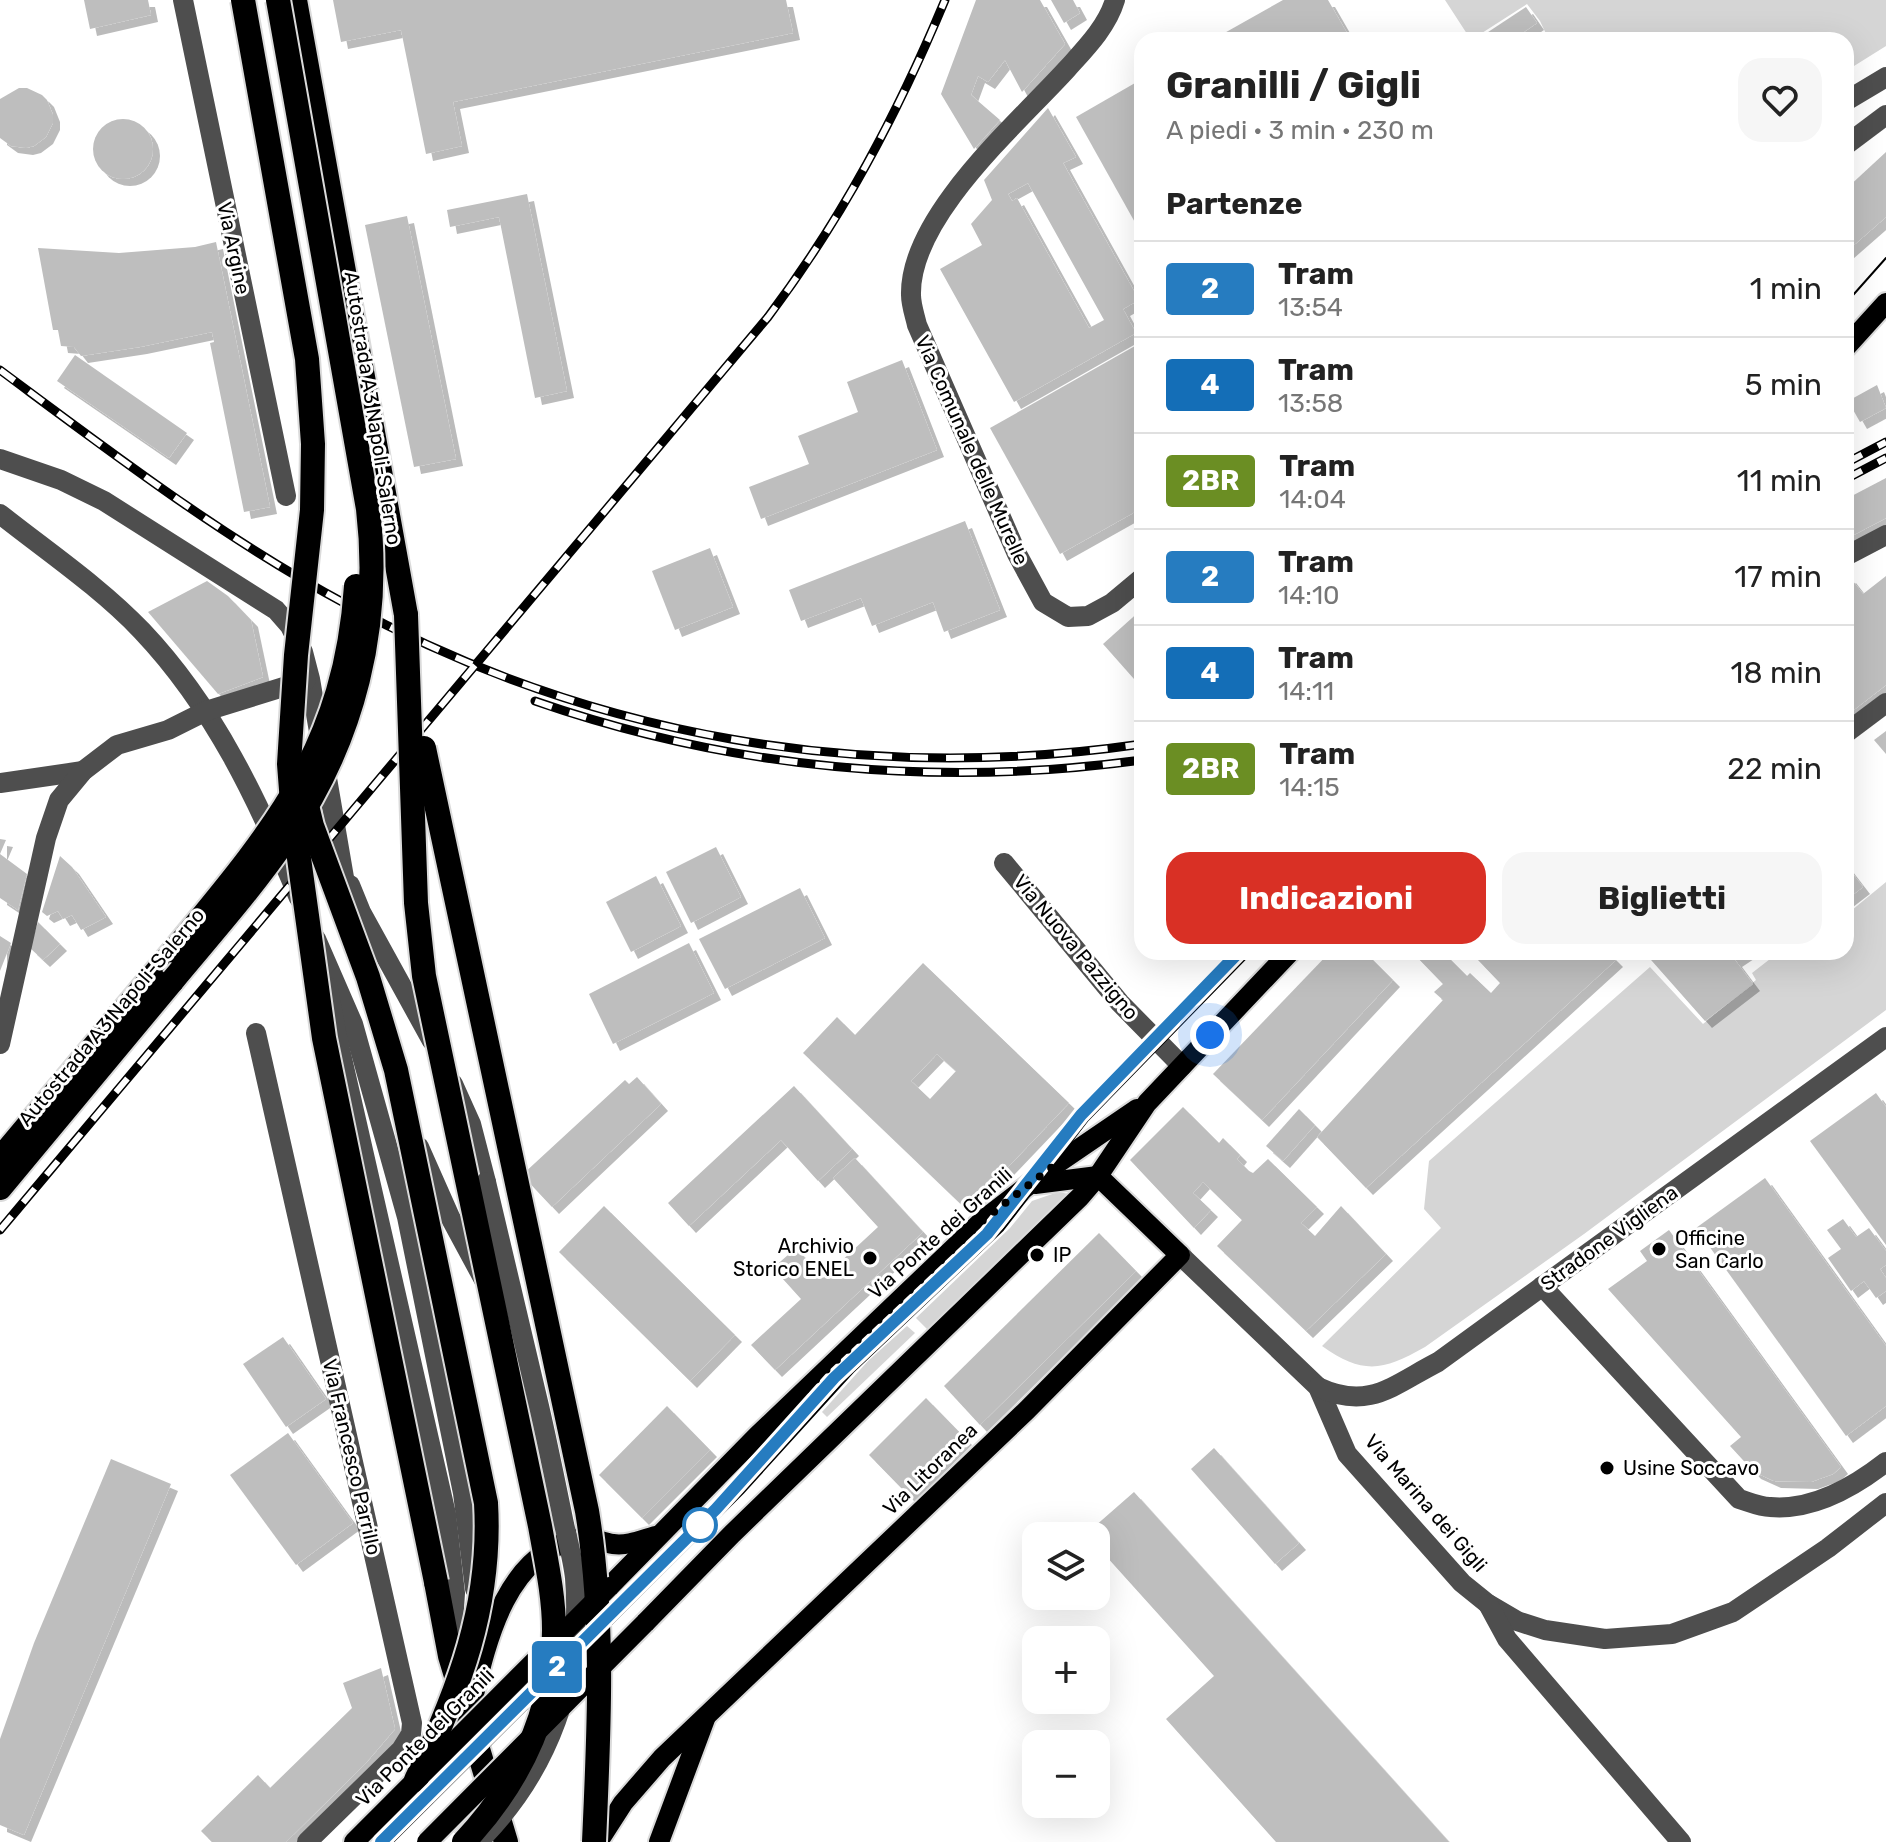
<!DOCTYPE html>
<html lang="it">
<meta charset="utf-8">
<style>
:root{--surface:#fff;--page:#f6f6f6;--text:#222;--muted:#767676;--line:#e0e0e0;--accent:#d93025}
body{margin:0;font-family:Rubik,sans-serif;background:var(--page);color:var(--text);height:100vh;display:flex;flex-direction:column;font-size:30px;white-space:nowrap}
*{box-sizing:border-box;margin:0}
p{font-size:26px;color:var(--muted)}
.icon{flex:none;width:44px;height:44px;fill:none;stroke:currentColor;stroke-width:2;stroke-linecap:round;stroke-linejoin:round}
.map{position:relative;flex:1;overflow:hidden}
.drawer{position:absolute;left:1134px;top:32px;width:720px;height:928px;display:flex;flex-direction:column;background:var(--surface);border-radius:24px;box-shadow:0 8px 32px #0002}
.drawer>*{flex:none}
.badge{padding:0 16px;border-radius:6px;font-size:28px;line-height:52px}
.fabs{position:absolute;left:1022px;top:1522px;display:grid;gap:16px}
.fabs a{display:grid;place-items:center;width:88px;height:88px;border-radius:16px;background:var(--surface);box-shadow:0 8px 32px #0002;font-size:40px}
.you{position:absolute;width:40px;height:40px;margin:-20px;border:6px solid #fff;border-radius:50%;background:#1a73e8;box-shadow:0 0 0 12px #1a73e833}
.map>.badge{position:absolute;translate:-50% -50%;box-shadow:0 0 0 4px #fff}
h2{padding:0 32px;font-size:30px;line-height:72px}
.round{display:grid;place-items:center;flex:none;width:84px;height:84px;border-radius:24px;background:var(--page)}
.head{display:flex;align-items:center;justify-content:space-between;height:136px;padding:0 32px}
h1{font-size:38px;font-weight:700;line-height:60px}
.cta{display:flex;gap:16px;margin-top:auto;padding:16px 32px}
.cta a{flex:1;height:92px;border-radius:24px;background:var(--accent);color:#fff;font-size:32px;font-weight:700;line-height:92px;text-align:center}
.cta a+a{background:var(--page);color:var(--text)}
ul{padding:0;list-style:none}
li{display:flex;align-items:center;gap:24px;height:96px;padding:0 32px;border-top:2px solid var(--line)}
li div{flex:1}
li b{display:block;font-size:30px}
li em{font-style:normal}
li .badge{min-width:88px;font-weight:700;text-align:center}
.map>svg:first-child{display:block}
.green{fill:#d5d5d5}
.building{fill:#bebebe;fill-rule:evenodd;filter:url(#shadow)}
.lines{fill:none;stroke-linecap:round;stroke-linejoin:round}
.major-casing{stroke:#dbdbdb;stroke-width:24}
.highway-casing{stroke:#dbdbdb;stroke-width:28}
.minor{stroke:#4e4e4e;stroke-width:20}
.major{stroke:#000;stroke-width:20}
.highway{stroke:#000;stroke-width:24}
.tram{stroke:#000;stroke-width:2}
.rail-casing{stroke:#000;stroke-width:9}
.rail{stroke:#fff;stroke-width:6;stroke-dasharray:18;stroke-linecap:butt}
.major-bridge-casing{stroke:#dbdbdb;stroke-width:24;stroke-linecap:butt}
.highway-bridge-casing{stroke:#dbdbdb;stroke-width:28;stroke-linecap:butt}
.minor-bridge{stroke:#4e4e4e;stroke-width:20}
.major-bridge{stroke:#000;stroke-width:20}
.highway-bridge{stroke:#000;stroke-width:24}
.line-casing{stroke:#fff;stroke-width:18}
.line{stroke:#267cc0;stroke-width:12}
.walk{stroke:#000;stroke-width:8;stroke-dasharray:0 14.4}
.poi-dot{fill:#000;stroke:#fff;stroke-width:3}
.stop-dot{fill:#fff;stroke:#267cc0;stroke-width:4}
.labels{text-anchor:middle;stroke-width:6;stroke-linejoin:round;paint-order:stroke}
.street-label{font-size:20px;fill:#000;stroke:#fff}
.poi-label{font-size:20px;fill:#000;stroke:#fff;text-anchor:start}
</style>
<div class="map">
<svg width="1886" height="1842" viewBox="0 0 1886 1842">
<defs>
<filter id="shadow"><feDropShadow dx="7" dy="7" stdDeviation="0" flood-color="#0004"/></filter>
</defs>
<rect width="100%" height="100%" fill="#fff"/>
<g class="green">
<path d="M1445,0H1886V46L1846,71V40H1549L1540,21L1527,4L1471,40Z"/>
<path d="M1886,882V1010L1584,1234L1425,1347C1383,1371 1363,1375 1322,1346L1441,1228L1424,1209L1429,1161L1650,967L1703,1024L1756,980L1752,973L1779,952H1846V915Z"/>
<path d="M1058,1192L1069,1194L928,1330L916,1318L1010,1228L1032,1201Z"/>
<path d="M907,1326L915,1333L827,1417L822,1412L868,1361Z"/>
</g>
<g class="building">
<path d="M84,0H148L151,15L90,29Z"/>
<path d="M333,0H786L793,33L453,102L462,146L426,154L401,30L341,42Z"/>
<path d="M976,0H1040L1065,44L1022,92L1005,60L988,82L978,76L971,95L1000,120L974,149L941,94Z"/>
<path d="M1051,0H1073L1080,13L1064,23Z"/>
<path d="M1283,0H1328L1351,40H1212Z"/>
<path d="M1526,7L1537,23L1512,40H1476Z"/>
<path d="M1142,79V235L1076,117Z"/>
<path d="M19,88H27L42,95L47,100L53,115V123L46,137L34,146L26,148L11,146L0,138V99Z"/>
<path d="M1048,108L1076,157L1063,163L1139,300L1123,309L1136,333L1014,402L940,269L982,245L971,224L992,200L984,180ZM1028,183L1104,320L1089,328L1017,198L1012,201L1008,194Z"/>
<circle cx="123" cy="149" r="30"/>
<path d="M1886,152V217L1846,252V189Z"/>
<path d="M527,194L567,391L535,398L499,217L450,227L447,210Z"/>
<path d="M407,216L456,459L414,467L365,225Z"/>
<path d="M216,242L270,507L244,512L210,343L214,342L212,332L140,347L81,356L74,347L61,346L58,330H53L38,248L119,253L195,247Z"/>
<path d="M1142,342V508L1060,554L990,428Z"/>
<path d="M75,355L187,433L169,458L57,381Z"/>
<path d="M902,360L937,450L761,519L749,487L809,464L798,436L858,412L847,382Z"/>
<path d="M1877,385L1886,408L1860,422L1848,401Z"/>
<path d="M1886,478V518L1846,539V499Z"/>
<path d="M965,521L1000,610L944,632L933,602L872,626L861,598L801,621L789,590Z"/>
<path d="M710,548L733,607L675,630L652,571Z"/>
<path d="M1849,576L1863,594L1886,576V685L1846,716V578Z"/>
<path d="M207,581L228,596L251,620L263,677L218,694L148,612Z"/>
<path d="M1142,609V688L1103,644Z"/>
<path d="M1886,731V754L1874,740Z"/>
<path d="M0,839L6,840L0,854L27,874L18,910L0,898Z"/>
<path d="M716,847L741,897L691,923L666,872Z"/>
<path d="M60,856L72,867L106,917L81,930L72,915L63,919L58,911L47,916L42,912Z"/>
<path d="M1846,865L1863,887L1846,900Z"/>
<path d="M656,876L681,926L631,952L606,902Z"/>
<path d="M800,888L825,938L725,989L699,939Z"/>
<path d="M38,922L60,944L43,960L30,948Z"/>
<path d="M0,936L11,943L0,971Z"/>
<path d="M689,943L714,993L613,1044L589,994Z"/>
<path d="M1330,952H1365L1393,980L1262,1120L1213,1074Z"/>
<path d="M1412,952H1443L1467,976L1470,973L1491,993L1500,983L1477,959L1484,952H1608L1616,960L1366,1188L1317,1137L1443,1000L1434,992L1443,984Z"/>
<path d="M1644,952H1747L1735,960L1753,984L1705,1021Z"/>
<path d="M923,963L1069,1103L967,1210L803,1053L837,1017L855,1035ZM937,1054L956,1071L930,1099L911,1081Z"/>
<path d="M637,1077L661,1104L552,1207L522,1175L625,1080L629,1084Z"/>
<path d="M794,1086L852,1149L818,1181L781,1140L689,1226L668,1203Z"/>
<path d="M1876,1093L1886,1107V1245L1810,1141Z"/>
<path d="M1183,1107L1219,1143L1223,1138L1240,1155L1237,1159L1249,1171L1253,1173L1268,1159L1317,1207L1301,1223L1315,1236L1341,1206L1386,1254L1306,1331L1217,1246L1242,1220L1203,1182L1193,1193L1211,1210L1194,1228L1130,1160Z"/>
<path d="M1299,1109L1315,1125L1283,1161L1266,1146Z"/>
<path d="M855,1158L923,1232L775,1370L751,1345L801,1299L773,1268L796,1248L823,1278L878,1227L833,1178Z"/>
<path d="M1765,1178L1886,1346V1406L1846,1436L1696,1228Z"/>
<path d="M604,1206L735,1335L690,1381L559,1252Z"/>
<path d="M1843,1219L1856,1237L1869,1228L1886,1251V1265L1880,1269L1886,1278V1291L1876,1298L1864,1281L1851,1291L1828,1258L1841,1249L1827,1230Z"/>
<path d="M1669,1230L1841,1467L1833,1474L1811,1482L1774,1481L1754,1472L1730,1446L1741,1437L1608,1289L1647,1261L1640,1251Z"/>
<path d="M1099,1233L1136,1271L980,1425L944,1386Z"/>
<path d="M283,1337L326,1399L286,1427L243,1364Z"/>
<path d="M926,1398L965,1438L908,1495L869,1455Z"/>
<path d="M667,1406L710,1450L642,1518L599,1475Z"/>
<path d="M288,1433L353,1523L296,1565L230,1475Z"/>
<path d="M1214,1448L1299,1543L1275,1564L1191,1469Z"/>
<path d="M111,1459L171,1484L24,1835L0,1825V1739L34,1643Z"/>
<path d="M1134,1492L1449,1842H1276L1166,1719L1214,1676L1096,1545V1536L1086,1534Z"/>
<path d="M381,1668L395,1729L365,1764L286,1842H212L201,1831L258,1775L270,1788L352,1708L343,1683Z"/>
</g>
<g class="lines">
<defs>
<g id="major">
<path d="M1846,347L1886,303"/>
<path d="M1035,1184L1098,1176"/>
<path d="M609,1587L757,1436L982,1221L1052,1167L1137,1109"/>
<path d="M645,1623L732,1534L1080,1197L1098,1176L1147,1103L1290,952"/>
<path d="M469,1716C484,1652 502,1550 583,1538C592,1537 603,1543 613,1544C628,1546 641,1540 655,1536"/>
<path d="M354,1842L416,1780"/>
<path d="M598,1842L623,1803L662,1758L1027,1410L1180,1255L1098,1176"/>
<path d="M659,1842L705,1719"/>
</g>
<g id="highway">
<path d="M295,0L406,615"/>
<path d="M0,1159L174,951"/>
<path d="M0,1188L173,980"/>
<path d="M436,1582L450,1656L506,1842"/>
</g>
</defs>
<use href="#major" class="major-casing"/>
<use href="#highway" class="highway-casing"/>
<g class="minor">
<path d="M183,0L286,496"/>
<path d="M1115,0C1107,27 1085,49 1067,69C1017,124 909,217 911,295C911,305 915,316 917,325L1017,554L1043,602L1068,617L1088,616L1112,603L1142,578"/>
<path d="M1846,101L1886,77"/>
<path d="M1846,145L1886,115"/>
<path d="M0,459L61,480L104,501L276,610L290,626L303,652L310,679L348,901"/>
<path d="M0,514C48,552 100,587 142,631C215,708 258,801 299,898"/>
<path d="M1846,556L1886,535"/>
<path d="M1846,733L1886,703"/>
<path d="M0,783L83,771"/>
<path d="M1004,863L1120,1003L1182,1066"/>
<path d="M350,885L361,912L432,1041"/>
<path d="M316,939L353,1024L407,1217L463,1493L475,1589"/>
<path d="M328,987L336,1032L446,1514L455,1593L452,1637"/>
<path d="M256,1033L412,1723L411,1734L401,1750L307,1842"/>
<path d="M0,1044L46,838L59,800L83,771L117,745L168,730L206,711L306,680"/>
<path d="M453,1084L471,1124L486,1182"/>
<path d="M419,1147L450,1217L484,1280"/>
<path d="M1180,1255L1318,1387L1347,1454L1462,1583L1488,1604L1517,1621L1545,1630L1605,1639L1672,1634L1733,1612L1828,1548L1886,1503"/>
<path d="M1542,1286L1739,1499C1749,1502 1760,1507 1770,1507C1812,1511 1854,1487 1886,1462"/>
<path d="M1318,1387C1369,1411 1393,1385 1438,1362L1886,1037"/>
<path d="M1488,1604L1507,1639L1681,1842"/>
</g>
<use href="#major" class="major"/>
<use href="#highway" class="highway"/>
<g class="tram">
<path d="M1846,303L1886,258"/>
<path d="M393,1842L743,1493L853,1372L1003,1230L1088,1120L1252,952"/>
</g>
<defs>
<g id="rail">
<path d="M0,370C112,453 223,538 346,604C592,738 865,784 1142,744"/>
<path d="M1846,463L1886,442"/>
<path d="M1846,479L1886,458"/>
<path d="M535,701C731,769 937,788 1142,760"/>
<path d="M0,1230L768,317C843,217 897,115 945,0"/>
</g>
</defs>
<use href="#rail" class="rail-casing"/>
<use href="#rail" class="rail"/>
<defs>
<g id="major-bridge">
<path d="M422,1774L609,1587"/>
<path d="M427,1842L645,1623"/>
</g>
<g id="highway-bridge">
<path d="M243,0L307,359L313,444L312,510L296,655L289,764L293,815L324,1038L436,1582"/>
<path d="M406,615L416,903L424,976L540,1526C546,1560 554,1595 554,1630C554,1713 519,1783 464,1842"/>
<path d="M424,748L587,1511C605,1620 599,1731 594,1842"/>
<path d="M303,789L312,826L368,977L396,1070L486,1503C492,1605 459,1690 416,1780"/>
<path d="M174,951C273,831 345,749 356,586"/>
<path d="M173,980C212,933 253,887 287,837C354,739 382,626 368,509L278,0"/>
</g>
</defs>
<use href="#major-bridge" class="major-bridge-casing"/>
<use href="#highway-bridge" class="highway-bridge-casing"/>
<path class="minor-bridge" d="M478,1842C549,1772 583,1677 575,1578C573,1560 568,1542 564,1524C556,1485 548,1445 539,1406C521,1331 504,1256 486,1182"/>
<use href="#major-bridge" class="major-bridge"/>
<use href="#highway-bridge" class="highway-bridge"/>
</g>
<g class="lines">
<defs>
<path id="line" d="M381,1842L716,1509L834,1378L987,1234L1081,1115L1239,952"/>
</defs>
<use href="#line" class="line-casing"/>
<use href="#line" class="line"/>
<path class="walk" d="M700,1525L679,1515L757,1436L982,1221L1052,1167L1147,1103L1210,1035"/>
</g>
<g class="poi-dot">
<circle cx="1659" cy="1249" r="8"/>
<circle cx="1037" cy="1255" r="8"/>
<circle cx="870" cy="1258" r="8"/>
<circle cx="1607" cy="1468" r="8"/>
</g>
<circle class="stop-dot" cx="700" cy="1525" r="16"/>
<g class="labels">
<g class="street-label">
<text transform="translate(234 248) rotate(78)" y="7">Via Argine</text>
<text transform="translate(373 408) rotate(81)" y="7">Autostrada A3 Napoli-Salerno</text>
<text transform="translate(972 450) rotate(66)" y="7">Via Comunale delle Murelle</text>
<text transform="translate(1076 947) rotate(50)" y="7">Via Nuova Pazzigno</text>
<text transform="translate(111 1017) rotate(-50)" y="7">Autostrada A3 Napoli-Salerno</text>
<text transform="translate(940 1233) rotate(-42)" y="7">Via Ponte dei Granili</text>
<text transform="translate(1609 1238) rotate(-36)" y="7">Stradone Vigliena</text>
<text transform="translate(352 1457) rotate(77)" y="7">Via Francesco Parrillo</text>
<text transform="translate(930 1469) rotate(-44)" y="7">Via Litoranea</text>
<text transform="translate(1426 1503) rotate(49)" y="7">Via Marina dei Gigli</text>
<text transform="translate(425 1737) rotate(-45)" y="7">Via Ponte dei Granili</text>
</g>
<g class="poi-label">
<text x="1675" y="1245">Officine<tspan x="1675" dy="23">San Carlo</tspan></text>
<text x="854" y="1253" text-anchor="end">Archivio<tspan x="854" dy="23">Storico ENEL</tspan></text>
<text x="1053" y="1262">IP</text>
<text x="1623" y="1475">Usine Soccavo</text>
</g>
</g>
</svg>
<div class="fabs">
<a><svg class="icon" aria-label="layers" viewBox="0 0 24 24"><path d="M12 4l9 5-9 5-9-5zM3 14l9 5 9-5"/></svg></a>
<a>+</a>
<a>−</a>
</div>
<div class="you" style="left:1210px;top:1035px"></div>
<b class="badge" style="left:557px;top:1667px;background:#267cc0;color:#fff">2</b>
<section class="drawer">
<div class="head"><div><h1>Granilli / Gigli</h1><p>A piedi · 3 min · 230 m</p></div><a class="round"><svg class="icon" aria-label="heart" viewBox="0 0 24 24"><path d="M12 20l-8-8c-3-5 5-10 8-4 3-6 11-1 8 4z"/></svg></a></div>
<h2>Partenze</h2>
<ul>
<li><span class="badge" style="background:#267cc0;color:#fff">2</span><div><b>Tram</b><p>13:54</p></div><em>1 min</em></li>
<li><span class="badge" style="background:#146eb7;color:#fff">4</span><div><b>Tram</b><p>13:58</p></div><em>5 min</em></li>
<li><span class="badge" style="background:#6b8e23;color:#fff">2BR</span><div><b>Tram</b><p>14:04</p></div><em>11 min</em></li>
<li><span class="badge" style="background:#267cc0;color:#fff">2</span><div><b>Tram</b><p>14:10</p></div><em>17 min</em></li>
<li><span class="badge" style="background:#146eb7;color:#fff">4</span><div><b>Tram</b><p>14:11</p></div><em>18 min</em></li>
<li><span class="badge" style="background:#6b8e23;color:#fff">2BR</span><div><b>Tram</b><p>14:15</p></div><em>22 min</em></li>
</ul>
<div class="cta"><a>Indicazioni</a><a>Biglietti</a></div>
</section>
</div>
